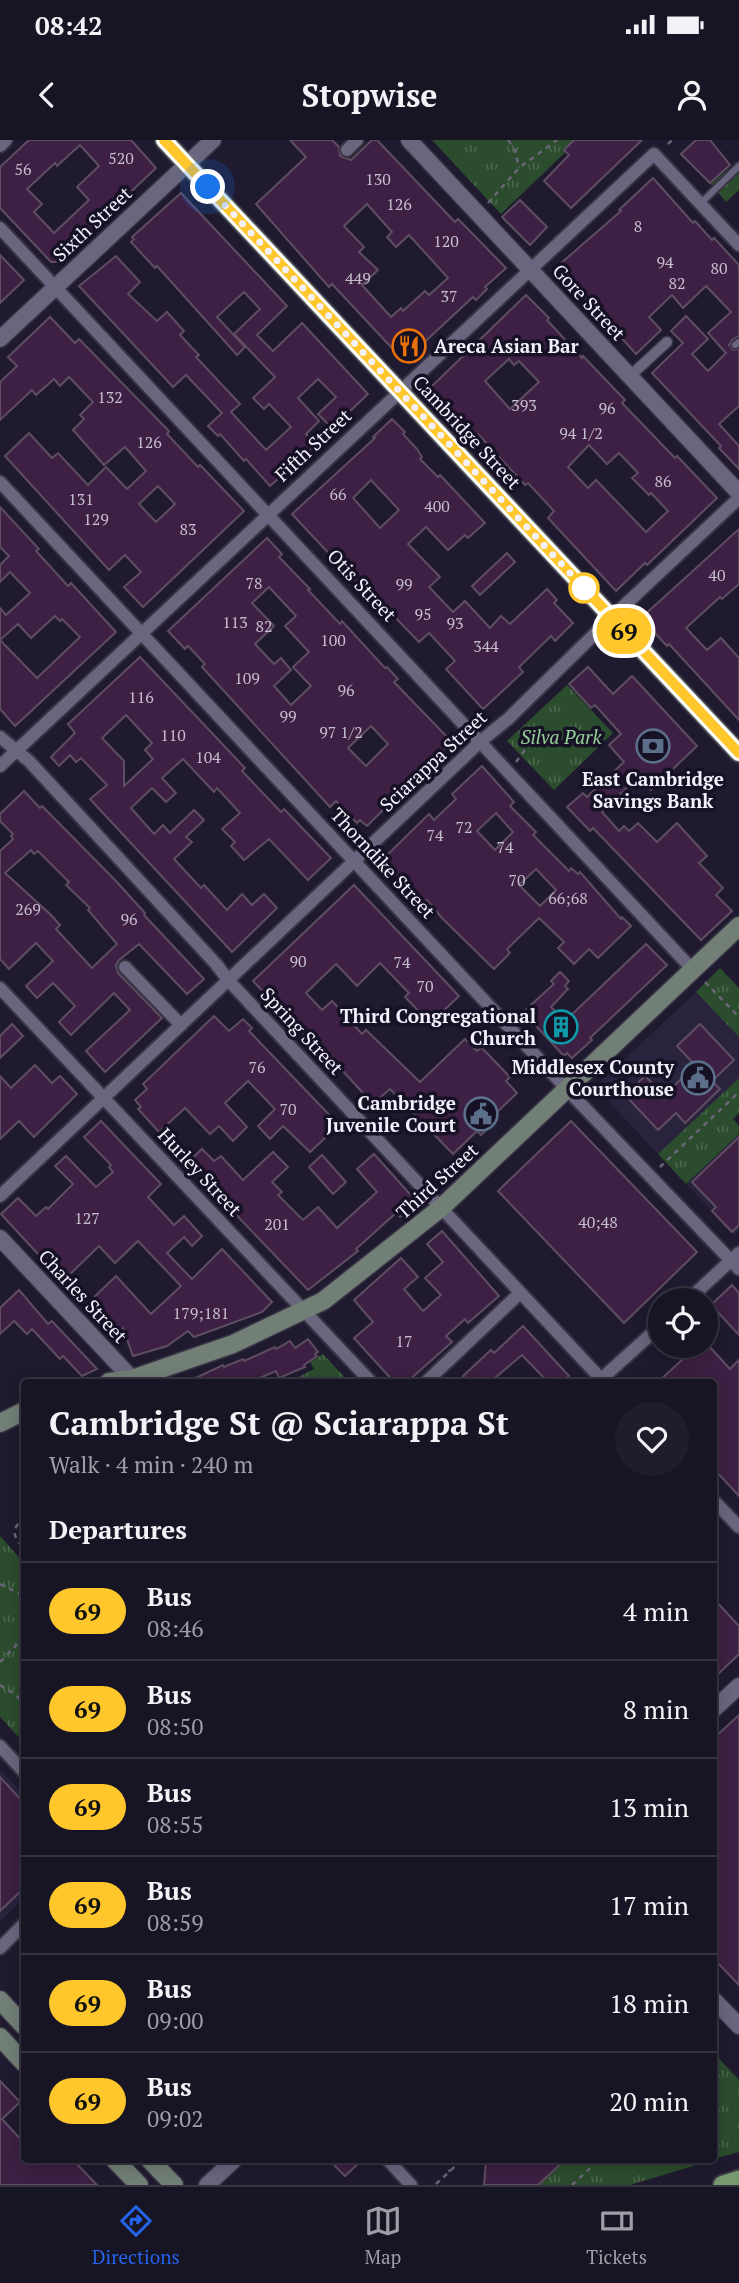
<!DOCTYPE html>
<meta charset="utf-8">
<style>
:root{--surface:#171423;--page:#201d2b;--text:#f1f3f6;--muted:#9e9ea6;--line:#363341;--accent:#2563eb}
body{margin:0;font-family:"PT Serif",serif;background:var(--page);color:var(--text);height:100vh;display:flex;flex-direction:column;font-size:26px;white-space:nowrap}
*{box-sizing:border-box;margin:0}
p{font-size:23px;color:var(--muted)}
.icon{flex:none;width:38px;height:38px;fill:none;stroke:currentColor;stroke-width:2;stroke-linecap:round;stroke-linejoin:round}
.map{position:relative;flex:1;overflow:hidden}
.drawer{position:absolute;left:21px;top:1239px;width:696px;height:784px;display:flex;flex-direction:column;background:var(--surface);border-radius:7px;box-shadow:0 4px 18px #0003,0 0 0 2px var(--line)}
.drawer>*{flex:none}
.badge{padding:0 14px;border-radius:23px;font-size:24px;line-height:46px}
.tools{position:absolute;left:648px;top:1148px;display:grid;gap:14px}
.tools a{display:grid;place-items:center;width:70px;height:70px;border-radius:50%;background:var(--surface);box-shadow:0 4px 18px #0003,0 0 0 2px var(--line);font-size:35px}
.you{position:absolute;width:35px;height:35px;margin:-18px;border:5px solid #fff;border-radius:50%;background:#1a73e8;box-shadow:0 0 0 10px #1a73e833}
.map>.badge{position:absolute;translate:-50% -50%;box-shadow:0 0 0 4px #fff}
h2{padding:0 28px;font-size:26px;line-height:63px}
.round{display:grid;place-items:center;flex:none;width:74px;height:74px;border-radius:37px;background:var(--page)}
.overview{display:flex;align-items:center;justify-content:space-between;height:119px;padding:0 28px}
h1{font-size:33px;font-weight:600;line-height:52px}
ul{padding:0;list-style:none}
li{display:flex;align-items:center;gap:21px;height:98px;padding:0 28px;border-top:2px solid var(--line)}
li div{flex:1}
li b{display:block;font-size:26px}
li em{font-style:normal}
li .badge{min-width:77px;font-weight:700;text-align:center}
.status{display:flex;justify-content:space-between;align-items:center;height:49px;padding:0 35px;background:var(--surface);direction:ltr}
.status svg{height:19px;fill:currentColor}
header{display:flex;justify-content:space-between;align-items:center;height:91px;padding:0 28px;background:var(--surface);font-size:32px;font-weight:600}
.tab-bar{display:flex;justify-content:space-around;align-items:center;height:98px;border-top:2px solid var(--line);background:var(--surface);font-size:19px;color:var(--muted)}
.tab-bar a{display:grid;justify-items:center;gap:4px}
.tab-bar .current{color:var(--accent)}
.map>svg:first-child{display:block}
.built{fill:#29233e}
.grass{fill:url(#grass-tufts)}
.building{fill:#3d2043;stroke:#5f4e62;stroke-width:2;fill-rule:evenodd}
.lines{fill:none;stroke-linecap:round;stroke-linejoin:round}
.service-casing{stroke:#383444;stroke-width:10}
.pedestrian-casing{stroke:#383444;stroke-width:13}
.minor-casing{stroke:#383444;stroke-width:16}
.tertiary-casing{stroke:#383444;stroke-width:19}
.secondary-casing{stroke:#383444;stroke-width:21}
.primary-casing{stroke:#383444;stroke-width:23}
.path{stroke:#6a6678;stroke-width:2.5;stroke-dasharray:5 5;stroke-linecap:butt}
.service{stroke:#6b667f;stroke-width:6}
.pedestrian{stroke:#6b667f;stroke-width:10}
.minor{stroke:#6b667f;stroke-width:12}
.tertiary{stroke:#6b667f;stroke-width:16}
.secondary{stroke:#727f77;stroke-width:18}
.primary{stroke:#78986f;stroke-width:19}
.line-casing{stroke:#fff;stroke-width:16}
.line{stroke:#ffc72c;stroke-width:10}
.walk{stroke:#f3f1fd;stroke-width:7;stroke-dasharray:0 12.6}
.stop-dot{fill:#fff;stroke:#ffc72c;stroke-width:3.5}
.labels{text-anchor:middle;stroke-width:7;stroke-linejoin:round;paint-order:stroke}
.number-label{font-size:16px;fill:#c6bdce}
.street-label{font-size:19px;fill:#f3f1fd;stroke:#161125}
.poi-label{font-size:19px;font-weight:bold;fill:#f3f1fd;stroke:#161125;text-anchor:end}
.park-label{font-size:19px;font-style:italic;fill:#94d096;stroke:#161125}
</style>
<div class="status"><b>08:42</b><svg viewBox="0 0 49 12"><path d="M0 12V9h3v3zM5 12V6h3v6zM10 12V3h3v9zM15 12V0h3v12zM26 1h20v11H26zM47 4h2v5h-2z"/></svg></div>
<header><svg class="icon" aria-label="back" viewBox="0 0 24 24"><path d="M15 5l-7 7 7 7"/></svg>Stopwise<svg class="icon" aria-label="person" viewBox="0 0 24 24"><circle cx="12" cy="8" r="4"/><path d="M4 21q1-7 8-7t8 7"/></svg></header>
<div class="map">
<svg width="739" height="2045" viewBox="0 0 739 2045">
<defs>
<pattern id="grass-tufts" width="24" height="20" patternUnits="userSpaceOnUse" patternTransform="scale(1.75)"><rect width="24" height="20" fill="#2b4d2d"/><path d="M3 7l-1-3M5 7V3M7 7l1-3M15 17l-1-3M17 17v-4M19 17l1-3" fill="none" stroke="#4a674c"/></pattern>
</defs>
<rect width="100%" height="100%" fill="#1f1a2f"/>
<g class="built">
<path d="M696,852L739,897V938L658,1014L595,947Z"/>
<path d="M739,994V1090L734,1095L686,1044Z"/>
<path d="M0,1629L24,1655V1758L0,1781Z"/>
</g>
<g class="grass">
<path d="M432,0H578L501,74Z"/>
<path d="M739,20V50L726,62L711,44Z"/>
<path d="M567,545L613,593L554,650L507,601Z"/>
<path d="M720,828L739,848V897L696,852Z"/>
<path d="M739,938V973L733,979L739,986V994L686,1044L658,1014Z"/>
<path d="M323,1214L349,1242H289L314,1229L310,1222Z"/>
<path d="M0,1396L24,1423V1603L0,1577Z"/>
<path d="M714,1913L739,1940V2012L714,2019Z"/>
<path d="M565,2020H713L630,2045H539Z"/>
</g>
<g class="building">
<path d="M29,0H131L156,28L57,122H51L0,68V27ZM80,5L99,26L77,47L89,60L54,93L34,72L42,64L27,49L55,23L57,26Z"/>
<path d="M290,0H332L339,7L340,16L351,20L372,0H377L455,82L458,79L506,128L485,147L487,149L476,160L473,157L404,221L332,144L329,147L256,64L306,17ZM367,64L392,92L387,97L396,107L409,95L448,138L429,155L425,151L403,171L401,168L391,177L362,145L378,130L359,112L364,107L344,86Z"/>
<path d="M574,0H642L571,68L544,41L569,15L564,10Z"/>
<path d="M696,0H710L730,25L710,43L681,14Z"/>
<path d="M653,38L693,83L695,81L712,100L714,98L739,125V196L732,200L729,205L733,210L739,209V266L719,284L739,306V329L719,308L721,306L652,233L683,203L671,191L686,176L708,199L692,214L708,231L726,213L708,193L731,172L706,146L683,168L672,155L649,177L661,190L636,214L583,155L580,158L552,131L621,71L619,70Z"/>
<path d="M181,53L287,166L257,195L273,211L302,183L368,254L332,288L318,274L336,257L318,239L298,258L319,281L306,294L316,305L270,346L246,319L244,321L220,294L218,296L208,286L222,273L186,235L173,247L79,146L116,116L140,142L128,154L157,181L167,172L184,191L180,195L199,215L196,217L240,264L231,272L266,310L291,287L269,264L264,269L253,258L275,237L234,194L260,169L244,152L217,177L245,207L237,215L157,126L155,128L131,102L134,99L132,97Z"/>
<path d="M520,60L547,87L530,105L502,77Z"/>
<path d="M0,115L24,140L0,163Z"/>
<path d="M526,155L549,178L547,180L582,218L583,216L625,260L622,263L675,318L677,316L717,358L647,425L645,423L616,451L548,378L554,371L528,343L525,345L478,294L474,297L429,249ZM509,219L514,225L519,221L539,242L510,269L485,241ZM589,305L607,324L619,313L638,333L632,338L649,355L651,353L668,371L646,392L596,340L588,348L568,327Z"/>
<path d="M50,177L75,203L79,199L169,291L167,294L198,327L200,325L244,371L143,467L124,447L141,432L125,415L109,430L5,316L29,293L52,318L58,313L88,345L106,327L127,349L146,331L125,307L104,325L73,290L84,279L80,275L93,262L69,237L60,246L54,239L36,255L32,250L0,280V242L17,226L8,217ZM158,346L175,364L156,382L139,364Z"/>
<path d="M392,279L405,292L403,294L417,309L422,317L420,319L438,337L440,335L485,383L468,398L465,395L448,410L426,387L408,404L440,437L429,447L453,472L465,461L490,488L501,476L510,484L547,449L557,460L554,463L573,483L555,501L551,496L519,527L523,532L483,569L446,529L455,521L429,493L419,502L392,474L388,477L292,374L375,298L373,297ZM371,340L399,370L380,388L353,358Z"/>
<path d="M0,367L39,409L36,411L68,446L71,443L116,492L15,586L0,569V468L6,475L30,453L10,432L0,442V425L9,416L0,407ZM55,476L60,481L62,479L80,497L37,538L0,500L18,484L31,498Z"/>
<path d="M739,389V444L722,459L720,457L686,488L707,510L721,498L739,518V580L669,504L667,506L641,478Z"/>
<path d="M267,398L282,414L279,417L310,449L308,450L340,484L342,481L385,528L387,527L398,539L394,542L452,602L367,686L360,680L357,683L336,661L330,667L202,527L205,524L188,506L185,509L168,491ZM269,447L296,476L285,486L309,512L293,527L311,546L291,565L274,546L291,530L281,518L274,524L255,504L274,486L252,463ZM371,586L388,604L366,626L348,608Z"/>
<path d="M507,413L515,422L480,455L472,446Z"/>
<path d="M140,517L245,628L242,631L281,672L284,669L331,718L308,740L269,699L244,720L231,706L235,702L222,689L240,673L217,648L214,652L183,619L162,638L176,653L166,662L152,648L131,668L154,694L163,685L170,693L194,670L204,680L186,697L192,702L174,719L201,748L204,745L227,770L242,754L252,765L264,754L277,768L232,812L90,659L107,645L81,618L76,622L70,615L59,626L51,617L75,593L68,584ZM126,575L152,603L145,610L153,619L124,646V621L102,598Z"/>
<path d="M588,527L613,554L632,536L697,606L651,650L638,637L602,672L619,691L624,686L629,691L638,683L657,702L677,683L707,716L699,723L723,748L716,755L732,771L701,800L593,688L590,691L567,667L583,653L587,657L624,622L609,605L621,594L595,565L591,568L569,544Z"/>
<path d="M482,626L514,662L510,666L536,692L533,695L569,731L571,728L578,734L580,732L621,779L622,777L631,786L598,818L589,809L574,824L558,808L564,802L539,778L507,809L510,813L494,829L442,778L427,760L425,763L382,720L429,674L434,680L456,659L452,654ZM496,673L513,692L495,710L477,691ZM536,729L556,750L540,766L519,745Z"/>
<path d="M24,651L40,668L42,666L116,741L145,773L144,775L204,839L187,854L139,804L119,820L116,825L118,833L162,878L105,932L86,911L130,870L114,853L71,895L59,882L75,866L53,843L37,858L26,846L53,821L36,803L9,829L0,819V711L13,699L11,696L13,694L0,681V674ZM31,710L34,714L38,711L69,742L66,745L90,768L88,770L117,804L92,828L56,789L60,785L50,774L5,733Z"/>
<path d="M354,745L459,856L439,875L437,873L428,881L405,857L409,853L380,823L357,846L336,824L306,853L322,870L332,861L362,894L366,890L420,942L465,899L477,911L481,907L510,937L506,941L517,953L493,976L497,980L481,995L477,991L453,1014L390,949L373,964L311,896L308,899L253,841Z"/>
<path d="M646,804L667,825L590,898L592,900L572,918L567,913L564,916L523,872L554,844L551,841L560,832L569,841L565,846L568,849L551,867L565,881Z"/>
<path d="M214,876L229,891L243,879L252,888L249,891L339,985L310,1012L283,986L270,999L258,986L275,969L248,941L225,963L247,987L233,1001L219,986L210,994L185,968L159,992L138,969L141,967L135,960L147,949L143,944Z"/>
<path d="M12,884L23,896L0,918V896Z"/>
<path d="M700,884L734,920L712,941L720,949L685,983L676,973L658,990L625,955L645,936L664,956L695,925L677,906Z"/>
<path d="M35,925L52,943L60,936L77,954L34,997L19,981L0,999V936L11,948Z"/>
<path d="M101,981L161,1044L148,1057L174,1085L184,1076L202,1096L192,1106L184,1097L167,1113L192,1139L222,1109L272,1162L262,1172L194,1197L188,1191L167,1206L133,1216L123,1188L119,1192L90,1161L116,1136L151,1174L181,1146L138,1101L115,1123L99,1106L63,1141L1,1074L18,1058L36,1076L46,1067L48,1069L73,1044L55,1026L66,1016L96,1047L113,1032L109,1027L111,1025L84,997Z"/>
<path d="M571,981L697,1112L624,1183L498,1051Z"/>
<path d="M739,997V1085L732,1092L712,1071L716,1067L692,1042Z"/>
<path d="M202,1009L214,1021L221,1016L243,1040L273,1012L288,1027L272,1042L282,1052L278,1055L303,1080L318,1067L337,1088L377,1052L357,1029L374,1014L418,1063L400,1077L396,1073L356,1109L358,1111L308,1150L222,1060L226,1056L202,1030L199,1033L188,1022Z"/>
<path d="M322,1015L346,1042L333,1054L309,1027Z"/>
<path d="M442,1091L499,1156L468,1183L465,1179L446,1196L452,1202L407,1242H394L354,1198L373,1182L354,1160L401,1118L418,1137L404,1149L423,1171L441,1155L425,1138L443,1122L427,1104Z"/>
<path d="M732,1145L739,1153V1195L711,1165Z"/>
<path d="M19,1150L48,1184L52,1181L97,1229L82,1236L63,1216L60,1219L32,1189L27,1194L14,1181L0,1194V1168Z"/>
<path d="M523,1186L569,1236L562,1242H548L522,1215L490,1242H469L463,1236L491,1210L494,1213Z"/>
<path d="M308,1199L318,1212L315,1214L317,1216L304,1225L305,1227L279,1238L276,1231L250,1242H187L223,1225L224,1227L243,1219L244,1221L275,1207L276,1209L290,1201L295,1208Z"/>
<path d="M697,1206H709L730,1229L739,1220V1356L714,1329V1242H658Z"/>
<path d="M714,1459L739,1486V1514L714,1538Z"/>
<path d="M739,1575V1845L714,1819V1598Z"/>
<path d="M0,1637L24,1663V1748L0,1771Z"/>
<path d="M0,1941L20,1962L2,1979L24,2003V2020H73L97,2045H0Z"/>
<path d="M329,2020H362L345,2036Z"/>
<path d="M486,2020H565L538,2045H484Z"/>
</g>
<g class="lines">
<defs>
<g id="service">
<path d="M700,64L739,26"/>
<path d="M735,205L739,202"/>
</g>
<path id="pedestrian" d="M630,236L667,202"/>
<g id="minor">
<path d="M0,6L6,0"/>
<path d="M347,10L357,0"/>
<path d="M0,88L693,830"/>
<path d="M0,342L579,962L739,1129"/>
<path d="M0,597L29,621L216,824L229,841L604,1242"/>
<path d="M0,626L654,14L739,105"/>
<path d="M125,827L181,885"/>
<path d="M0,848L371,1242"/>
<path d="M0,1056L481,601L508,579L612,477L739,358"/>
<path d="M688,1160L739,1113"/>
<path d="M426,1242L520,1153"/>
<path d="M598,1242L660,1186"/>
<path d="M714,1361L739,1387"/>
<path d="M0,1606L24,1632"/>
<path d="M0,1808L24,1784"/>
<path d="M388,2020L411,2045"/>
</g>
<g id="tertiary">
<path d="M409,0L739,353"/>
<path d="M0,199L213,0"/>
<path d="M0,1098L135,1242"/>
<path d="M714,1569L739,1546"/>
<path d="M714,1860L739,1886"/>
<path d="M207,2045L234,2020"/>
</g>
<g id="secondary">
<path d="M164,0L739,613"/>
<path d="M109,1242L132,1239L233,1204L323,1161L442,1067L739,786"/>
<path d="M0,1283L24,1271"/>
<path d="M0,1860L24,1886"/>
<path d="M0,1897L24,1923"/>
<path d="M115,2020L139,2045"/>
<path d="M150,2020L174,2045"/>
</g>
<path id="primary" d="M723,2045L739,2040"/>
</defs>
<use href="#service" class="service-casing"/>
<use href="#pedestrian" class="pedestrian-casing"/>
<use href="#minor" class="minor-casing"/>
<use href="#tertiary" class="tertiary-casing"/>
<use href="#secondary" class="secondary-casing"/>
<use href="#primary" class="primary-casing"/>
<g class="path">
<path d="M508,0L515,10L519,28"/>
<path d="M668,4L672,0"/>
<path d="M488,63L519,28L557,0"/>
<path d="M516,622L524,611L525,600L517,589"/>
<path d="M705,842L739,877"/>
<path d="M660,1027L739,952"/>
<path d="M18,1384C10,1394 18,1401 24,1409"/>
<path d="M0,1444L24,1456"/>
<path d="M0,1522L14,1508L24,1492"/>
<path d="M0,1545L16,1555L24,1564"/>
<path d="M714,1911L718,1907"/>
<path d="M446,2020L450,2032"/>
<path d="M436,2044L462,2020"/>
<path d="M572,2045L599,2020"/>
</g>
<use href="#service" class="service"/>
<use href="#pedestrian" class="pedestrian"/>
<use href="#minor" class="minor"/>
<use href="#tertiary" class="tertiary"/>
<use href="#secondary" class="secondary"/>
<use href="#primary" class="primary"/>
</g>
<g class="lines">
<defs>
<path id="line" d="M164,0L739,613"/>
</defs>
<use href="#line" class="line-casing"/>
<use href="#line" class="line"/>
<path class="walk" d="M208,47L584,448"/>
</g>
<defs>
<symbol id="restaurant-ring" viewBox="-11 -11 22 22"><circle r="9.5" fill="#161125" stroke="#e8710a" stroke-width="1.5"/><path d="M-5-6h1v4h1v-4h1v4h1v-4h1v5L-1.5 .5V6h-2V.5L-5-1ZM5-6V6H3V1.5H1.5Q1.5-4 5-6Z" fill="#e8710a"/></symbol>
<symbol id="bank-ring" viewBox="-11 -11 22 22"><circle r="9.5" fill="#161125" stroke="#5c6f8a" stroke-width="1.5"/><path d="M-6-4H6V4H-6ZM0-2.3a2.3 2.3 0 1 0 0 4.6a2.3 2.3 0 1 0 0-4.6Z" fill="#5c6f8a"/></symbol>
<symbol id="building-ring" viewBox="-11 -11 22 22"><circle r="9.5" fill="#161125" stroke="#0f9aa8" stroke-width="1.5"/><path d="M-4-6H4V6H1V3H-1V6H-4ZM-2.5-4.3h1.7v1.8h-1.7ZM.8-4.3h1.7v1.8H.8ZM-2.5-1h1.7V.8h-1.7ZM.8-1h1.7V.8H.8Z" fill="#0f9aa8"/></symbol>
<symbol id="civic-ring" viewBox="-11 -11 22 22"><circle r="9.5" fill="#161125" stroke="#5c6f8a" stroke-width="1.5"/><path d="M-.6-6.5H3V-4.5H.6V-3L4-1V1h2V6H-6V1h2V-1L-.6-3ZM-1.2 2.5V6h2.4V2.5Z" fill="#5c6f8a"/></symbol>
</defs>
<g fill-rule="evenodd">
<use href="#restaurant-ring" x="390" y="187" width="38" height="38"/>
<use href="#bank-ring" x="634" y="587" width="38" height="38"/>
<use href="#building-ring" x="542" y="868" width="38" height="38"/>
<use href="#civic-ring" x="679" y="919" width="38" height="38"/>
<use href="#civic-ring" x="462" y="955" width="38" height="38"/>
</g>
<circle class="stop-dot" cx="584" cy="448" r="14"/>
<g class="labels">
<g class="number-label">
<text x="121" y="24">520</text>
<text x="23" y="35">56</text>
<text x="378" y="45">130</text>
<text x="399" y="70">126</text>
<text x="638" y="92">8</text>
<text x="446" y="107">120</text>
<text x="665" y="128">94</text>
<text x="719" y="134">80</text>
<text x="358" y="144">449</text>
<text x="677" y="149">82</text>
<text x="449" y="162">37</text>
<text x="110" y="263">132</text>
<text x="524" y="271">393</text>
<text x="607" y="274">96</text>
<text x="581" y="299">94 1/2</text>
<text x="149" y="308">126</text>
<text x="663" y="347">86</text>
<text x="338" y="360">66</text>
<text x="81" y="365">131</text>
<text x="437" y="372">400</text>
<text x="96" y="385">129</text>
<text x="188" y="395">83</text>
<text x="717" y="441">40</text>
<text x="254" y="449">78</text>
<text x="404" y="450">99</text>
<text x="423" y="480">95</text>
<text x="235" y="488">113</text>
<text x="455" y="489">93</text>
<text x="264" y="492">82</text>
<text x="333" y="506">100</text>
<text x="486" y="512">344</text>
<text x="247" y="544">109</text>
<text x="346" y="556">96</text>
<text x="141" y="563">116</text>
<text x="288" y="582">99</text>
<text x="341" y="598">97 1/2</text>
<text x="173" y="601">110</text>
<text x="208" y="623">104</text>
<text x="464" y="693">72</text>
<text x="435" y="701">74</text>
<text x="505" y="713">74</text>
<text x="517" y="746">70</text>
<text x="568" y="764">66;68</text>
<text x="28" y="775">269</text>
<text x="129" y="785">96</text>
<text x="298" y="827">90</text>
<text x="402" y="828">74</text>
<text x="425" y="852">70</text>
<text x="257" y="933">76</text>
<text x="288" y="975">70</text>
<text x="87" y="1084">127</text>
<text x="598" y="1088">40;48</text>
<text x="277" y="1090">201</text>
<text x="201" y="1179">179;181</text>
<text x="404" y="1207">17</text>
</g>
<g class="street-label">
<text transform="translate(92 84) rotate(-43)" y="7">Sixth Street</text>
<text transform="translate(589 162) rotate(47)" y="7">Gore Street</text>
<text transform="translate(467 292) rotate(47)" y="7">Cambridge Street</text>
<text transform="translate(313 305) rotate(-43)" y="7">Fifth Street</text>
<text transform="translate(362 445) rotate(47)" y="7">Otis Street</text>
<text transform="translate(433 621) rotate(-43)" y="7">Sciarappa Street</text>
<text transform="translate(383 723) rotate(47)" y="7">Thorndike Street</text>
<text transform="translate(302 891) rotate(47)" y="7">Spring Street</text>
<text transform="translate(200 1032) rotate(47)" y="7">Hurley Street</text>
<text transform="translate(437 1041) rotate(-42)" y="7">Third Street</text>
<text transform="translate(83 1156) rotate(47)" y="7">Charles Street</text>
</g>
<g class="poi-label">
<text x="434" y="213" text-anchor="start">Areca Asian Bar</text>
<text x="653" y="646" text-anchor="middle">East Cambridge<tspan x="653" dy="22">Savings Bank</tspan></text>
<text x="536" y="883">Third Congregational<tspan x="536" dy="22">Church</tspan></text>
<text x="674" y="934">Middlesex County<tspan x="674" dy="22">Courthouse</tspan></text>
<text x="456" y="970">Cambridge<tspan x="456" dy="22">Juvenile Court</tspan></text>
</g>
<g class="park-label">
<text x="561" y="604">Silva Park</text>
</g>
</g>
</svg>
<div class="tools">
<a><svg class="icon" aria-label="locate" viewBox="0 0 24 24"><circle cx="12" cy="12" r="6"/><path d="M12 2v4M12 18v4M2 12h4M18 12h4"/></svg></a>
</div>
<div class="you" style="left:208px;top:47px"></div>
<b class="badge" style="left:624px;top:491px;background:#ffc72c;color:#111">69</b>
<section class="drawer">
<div class="overview"><div><h1>Cambridge St @ Sciarappa St</h1><p>Walk · 4 min · 240 m</p></div><a class="round"><svg class="icon" aria-label="heart" viewBox="0 0 24 24"><path d="M12 20l-8-8c-3-5 5-10 8-4 3-6 11-1 8 4z"/></svg></a></div>
<h2>Departures</h2>
<ul>
<li><span class="badge" style="background:#ffc72c;color:#111">69</span><div><b>Bus</b><p>08:46</p></div><em>4 min</em></li>
<li><span class="badge" style="background:#ffc72c;color:#111">69</span><div><b>Bus</b><p>08:50</p></div><em>8 min</em></li>
<li><span class="badge" style="background:#ffc72c;color:#111">69</span><div><b>Bus</b><p>08:55</p></div><em>13 min</em></li>
<li><span class="badge" style="background:#ffc72c;color:#111">69</span><div><b>Bus</b><p>08:59</p></div><em>17 min</em></li>
<li><span class="badge" style="background:#ffc72c;color:#111">69</span><div><b>Bus</b><p>09:00</p></div><em>18 min</em></li>
<li><span class="badge" style="background:#ffc72c;color:#111">69</span><div><b>Bus</b><p>09:02</p></div><em>20 min</em></li>
</ul>
</section>
</div>
<nav class="tab-bar">
<a class="current"><svg class="icon" aria-label="directions" viewBox="0 0 24 24"><path d="M12 3l9 9-9 9-9-9zM9 14v-3h6M13 9l2 2-2 2"/></svg>Directions</a>
<a><svg class="icon" aria-label="map" viewBox="0 0 24 24"><path d="M3 6l6-2 6 2 6-2v14l-6 2-6-2-6 2zM9 4v14M15 6v14"/></svg>Map</a>
<a><svg class="icon" aria-label="tickets" viewBox="0 0 24 24"><path d="M3 7h18v10H3zM15 7v10"/></svg>Tickets</a>
</nav>
